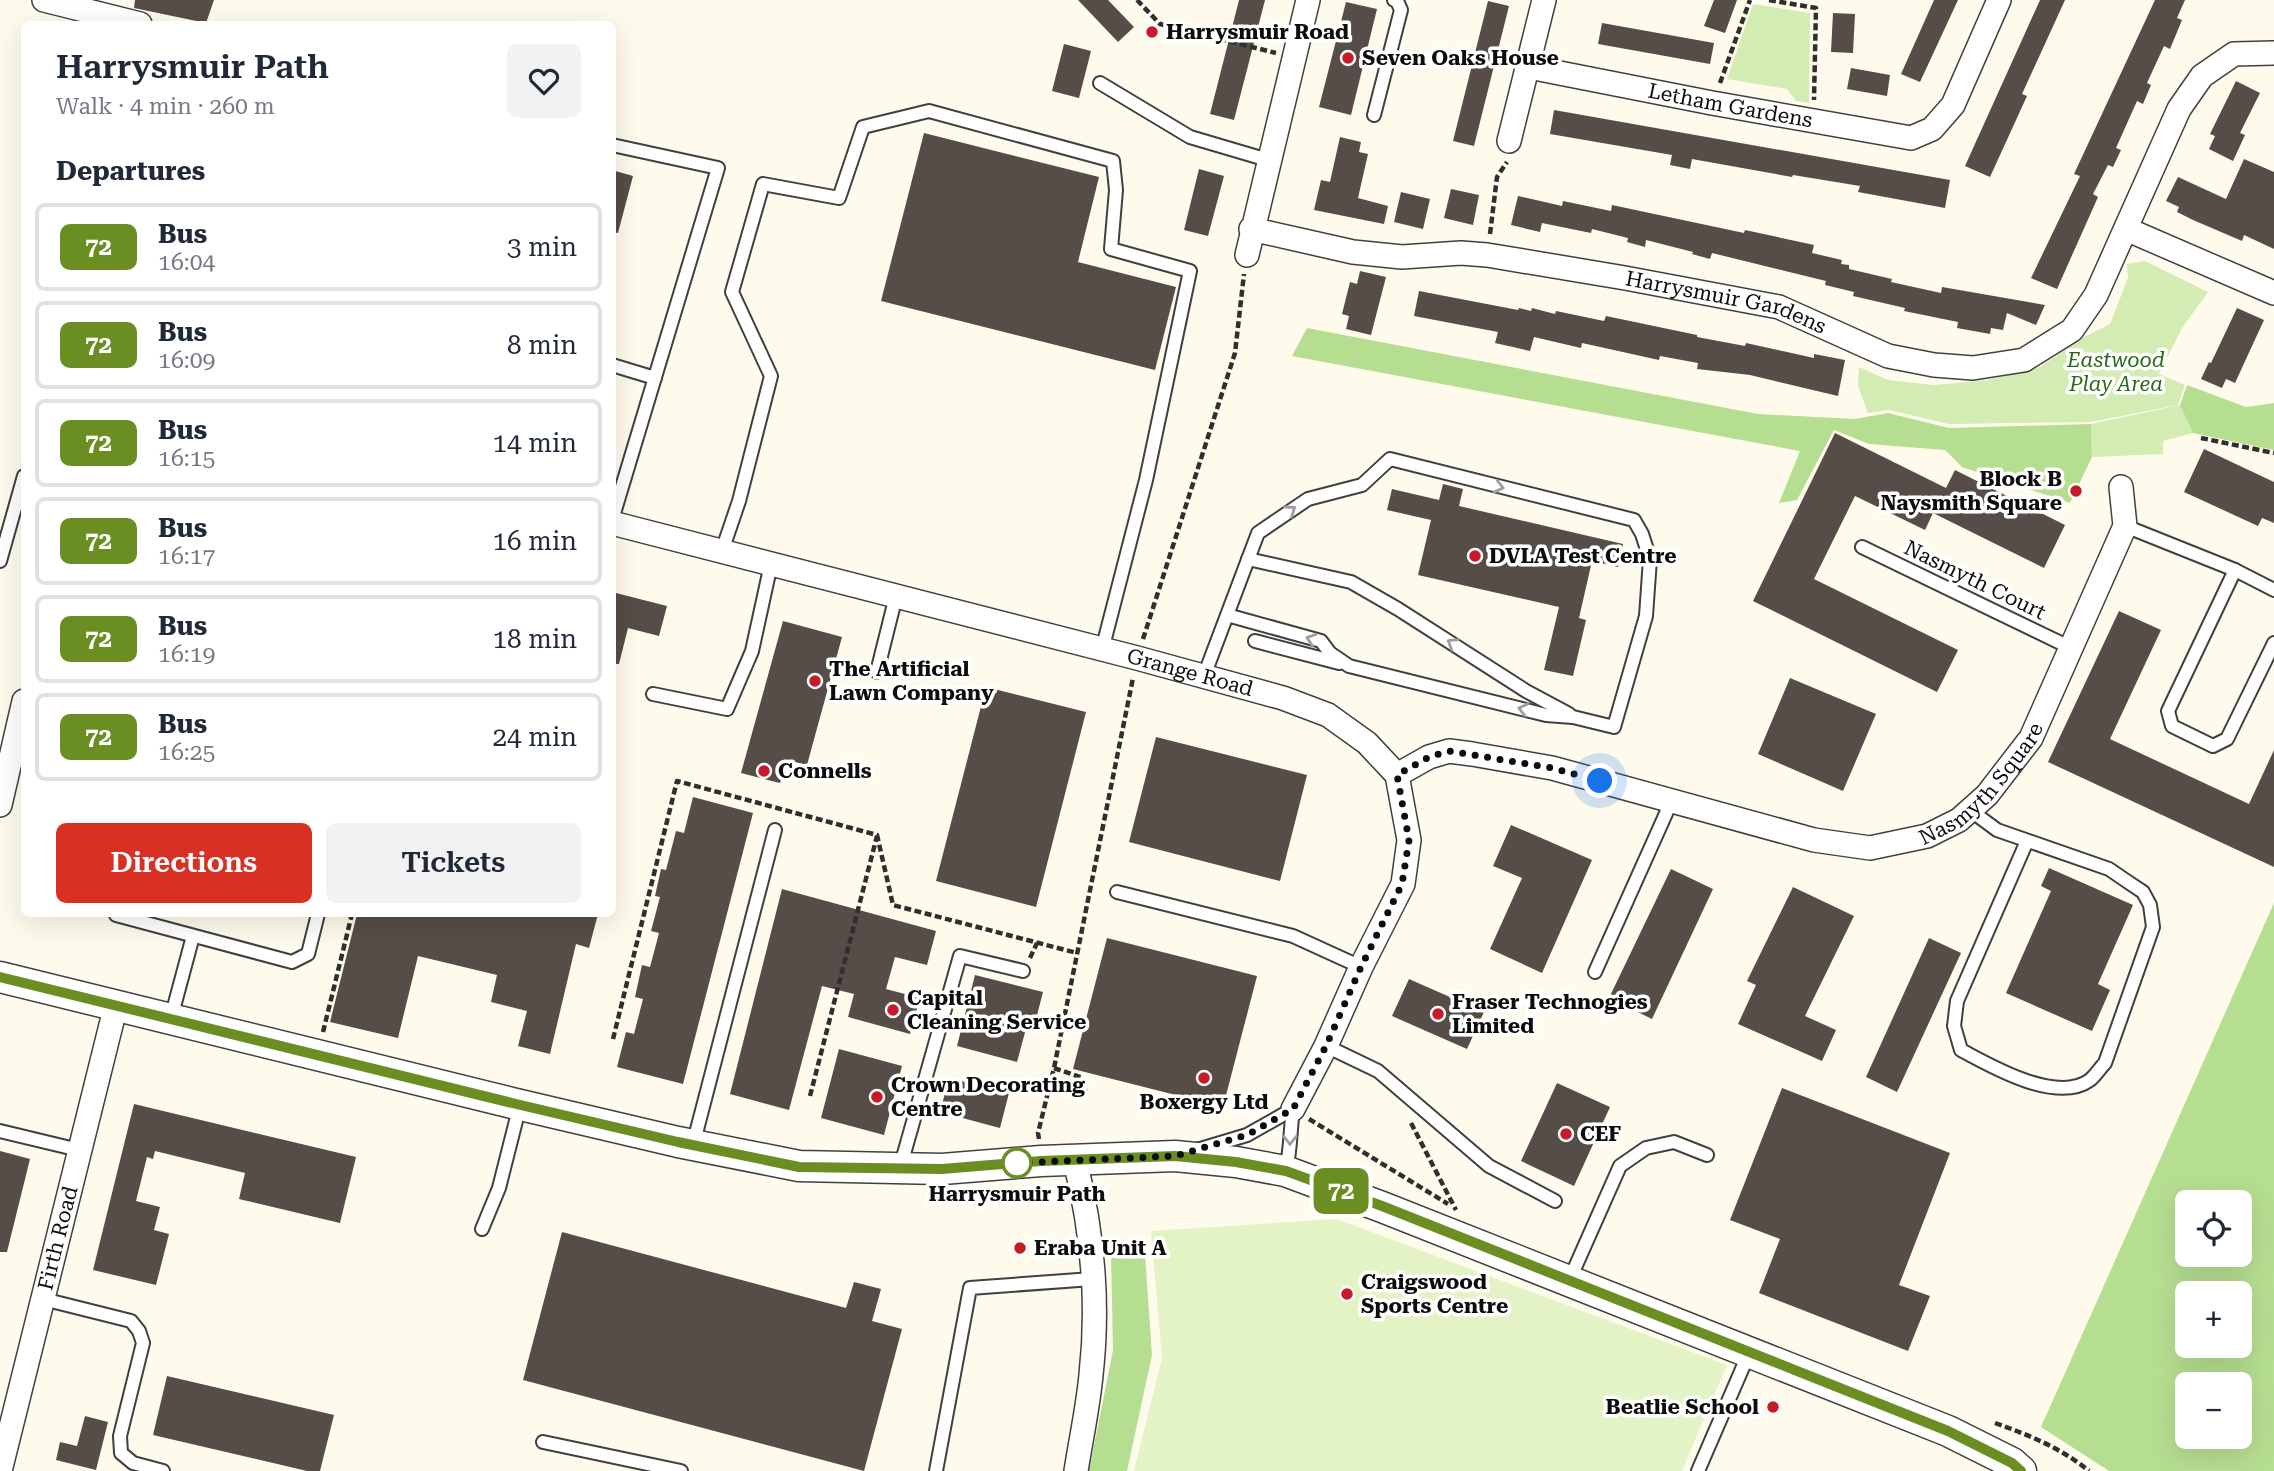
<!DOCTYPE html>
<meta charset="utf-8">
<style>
:root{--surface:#fff;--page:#f2f2f3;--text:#1f2937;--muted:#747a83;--line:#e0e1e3;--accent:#d93025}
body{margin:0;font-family:"Roboto Serif",serif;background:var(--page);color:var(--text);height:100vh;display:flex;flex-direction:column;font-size:26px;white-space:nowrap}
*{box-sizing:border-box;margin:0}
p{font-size:23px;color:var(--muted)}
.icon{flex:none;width:38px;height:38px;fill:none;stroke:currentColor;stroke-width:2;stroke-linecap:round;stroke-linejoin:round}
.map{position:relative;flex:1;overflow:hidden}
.sheet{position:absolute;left:21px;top:21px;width:595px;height:896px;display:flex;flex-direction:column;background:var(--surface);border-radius:10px;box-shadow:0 7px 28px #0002}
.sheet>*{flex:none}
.badge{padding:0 14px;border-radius:10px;font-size:24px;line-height:46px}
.buttons{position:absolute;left:2175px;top:1190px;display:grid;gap:14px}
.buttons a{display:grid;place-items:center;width:77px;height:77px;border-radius:10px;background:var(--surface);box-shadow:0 7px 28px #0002;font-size:35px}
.you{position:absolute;width:35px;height:35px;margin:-18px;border:5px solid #fff;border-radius:50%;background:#1a73e8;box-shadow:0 0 0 10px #1a73e833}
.map>.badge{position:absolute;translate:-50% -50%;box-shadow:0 0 0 4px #fff}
h2{padding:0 35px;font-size:26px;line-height:63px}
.round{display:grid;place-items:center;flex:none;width:74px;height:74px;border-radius:10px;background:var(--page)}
.head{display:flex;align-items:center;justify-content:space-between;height:119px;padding:0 35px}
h1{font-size:33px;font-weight:600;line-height:52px}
.primary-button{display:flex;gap:14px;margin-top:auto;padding:14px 35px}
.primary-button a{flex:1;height:80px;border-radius:10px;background:var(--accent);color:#fff;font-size:28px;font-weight:600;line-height:80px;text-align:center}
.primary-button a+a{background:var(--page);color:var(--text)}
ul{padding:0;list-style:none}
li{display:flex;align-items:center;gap:21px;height:88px;margin:0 14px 10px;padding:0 21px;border:4px solid var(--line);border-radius:10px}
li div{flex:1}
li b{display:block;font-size:26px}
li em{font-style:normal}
li .badge{min-width:77px;font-weight:700;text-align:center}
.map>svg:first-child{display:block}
.green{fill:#d2ecb3}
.forest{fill:#b6de91;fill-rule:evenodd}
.pitch{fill:#e4f3c5}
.building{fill:#564d48}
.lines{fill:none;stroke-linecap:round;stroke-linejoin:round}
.service-casing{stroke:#404040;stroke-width:16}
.minor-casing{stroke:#404040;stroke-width:26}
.tertiary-casing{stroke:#404040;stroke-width:33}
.path{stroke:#2f2f2f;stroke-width:4.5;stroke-dasharray:7 3.5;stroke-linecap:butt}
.service{stroke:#fff;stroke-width:12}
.minor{stroke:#fff;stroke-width:23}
.tertiary{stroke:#fff;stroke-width:30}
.oneway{stroke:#9e9e9e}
.line-casing{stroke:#fff;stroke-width:16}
.line{stroke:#6b8e23;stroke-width:10}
.walk{stroke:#0d0d0d;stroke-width:7;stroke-dasharray:0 12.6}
.poi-dot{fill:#c61b28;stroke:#fff;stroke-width:2.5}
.stop-dot{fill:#fff;stroke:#6b8e23;stroke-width:3.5}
.labels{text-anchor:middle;stroke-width:7;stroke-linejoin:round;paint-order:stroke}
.poi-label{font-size:21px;font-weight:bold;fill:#0d0d0d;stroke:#fff;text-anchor:start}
.street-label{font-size:21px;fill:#0d0d0d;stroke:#fff}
.park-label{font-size:21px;font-style:italic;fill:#2b6918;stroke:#fff}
.stop-label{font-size:21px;font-weight:bold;fill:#0d0d0d;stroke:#fff}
</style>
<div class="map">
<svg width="2274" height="1471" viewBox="0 0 2274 1471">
<rect width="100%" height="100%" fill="#fffbec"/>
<g class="green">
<path d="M1753,4L1810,13L1809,103L1796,101L1787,89L1727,79Z"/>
<path d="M2145,261L2208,292L2182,328L2159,374L2185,385L2178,405L2091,422L1949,424L1889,410L1868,413L1858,386L1859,367L1888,380L1934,385L1988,380L2040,367L2084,337L2110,324L2128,278L2127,264Z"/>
<path d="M2180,405L2193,433L2163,441V454L2092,457L2091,424Z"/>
</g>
<g class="forest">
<path d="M1307,328L1758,414L1855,419L1888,413L1949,428L2091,424L2092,457L2070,503L1962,467L1945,450L1869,444L1834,430L1797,500L1779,503L1800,451L1292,356Z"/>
<path d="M2187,385L2246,407L2274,403V450L2193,433L2180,405Z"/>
<path d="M2274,903V1471H2109L2041,1427ZM2240,1202V1255H2188V1202ZM2188,1293H2240V1346H2188ZM2188,1384H2240V1437H2188Z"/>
<path d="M1111,1254H1145L1152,1355L1127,1471H1089L1113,1350Z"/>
</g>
<path class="pitch" d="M1337,1219L1727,1365L1682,1471H1134L1162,1358L1151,1231Z"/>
<g class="building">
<path d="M135,0H214L206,23L134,8Z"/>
<path d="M1078,0H1108L1134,27L1118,42Z"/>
<path d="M1239,0H1265L1234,120L1210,114Z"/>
<path d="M1714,0H1737L1725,33L1704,26Z"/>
<path d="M1934,0H1958L1920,82L1901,74Z"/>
<path d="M2040,0H2065L2022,94L2027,96L1990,177L1965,166Z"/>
<path d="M2155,0H2185L2177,18L2182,20L2170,49L2164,46L2147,83L2151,85L2143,104L2137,101L2116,148L2121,150L2113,167L2108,165L2093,194L2098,197L2057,289L2031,278L2080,176L2074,174Z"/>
<path d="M1488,1L1509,6L1474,146L1453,141Z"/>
<path d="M1346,2L1377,9L1351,115L1319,107Z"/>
<path d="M1833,13L1855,14L1853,53L1831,52Z"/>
<path d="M1602,23L1714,43L1710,64L1598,44Z"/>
<path d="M1064,44L1091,51L1079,98L1052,91Z"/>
<path d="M1851,68L1890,75L1887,96L1847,89Z"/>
<path d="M2236,81L2260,93L2240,133L2245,135L2233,161L2209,149L2215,136L2210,134Z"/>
<path d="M1554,110L1950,180L1945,208L1858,192L1860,186L1793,175L1792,177L1692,159L1690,169L1670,165L1672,155L1550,134Z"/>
<path d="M924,133L1099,177L1078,262L1176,287L1155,370L881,301Z"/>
<path d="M1340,137L1361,142L1359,152L1368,154L1358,198L1388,206L1384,224L1314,210L1321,180L1330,182Z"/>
<path d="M2244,159L2274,172V249L2244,235L2242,241L2193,220L2177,212L2179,207L2166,201L2178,177L2226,199Z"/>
<path d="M1199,169L1224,176L1208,236L1184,230Z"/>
<path d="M612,170L633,176L618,233L612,232Z"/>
<path d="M1451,189L1479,195L1473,225L1444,218Z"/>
<path d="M1401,192L1430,199L1423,229L1394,222Z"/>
<path d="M1518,196L1562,206L1563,201L1611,211L1612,205L1744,233L1745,230L1814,245L1812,253L1842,260L1841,264L1849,265V269L1892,279L1891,282L1941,293L1942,287L2045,305L2036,325L2007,313L2003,330L1991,328L1990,334L1957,328L1958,322L1904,311L1905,308L1853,296L1854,292L1825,285L1826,281L1712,253L1710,259L1692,254L1693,252L1646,240L1645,247L1627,242L1628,238L1592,229L1591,233L1542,223L1540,232L1511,225Z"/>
<path d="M1360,271L1386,277L1371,335L1346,329L1349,316L1342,314L1350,282L1357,284Z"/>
<path d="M1419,291L1518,310L1519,308L1531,311L1532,308L1555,314L1556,311L1604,321L1606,316L1697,335V337L1745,346L1746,343L1814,358V354L1845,360L1838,396L1750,375L1697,369L1698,363L1660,356L1659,360L1582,343L1581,348L1534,337L1530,351L1495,343L1498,332L1414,316Z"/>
<path d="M2237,308L2264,320L2235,383L2226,379L2222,388L2201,379L2209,362L2211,363Z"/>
<path d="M1835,433L1946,488L1955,470L2065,525L2044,568L1933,513L1925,530L1855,496L1814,579L1958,650L1937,692L1753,601Z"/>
<path d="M2204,449L2274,482V523L2262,518L2258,526L2184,492Z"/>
<path d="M1443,484L1463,489L1459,506L1623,544L1618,567L1592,561L1579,618L1586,620L1573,676L1544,670L1559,607L1418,575L1431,520L1387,510L1392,489L1439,500Z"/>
<path d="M612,592L667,606L659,636L628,628L619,664H612Z"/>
<path d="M2119,611L2161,630L2110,739L2249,804L2274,750V867L2048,762Z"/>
<path d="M783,621L842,637L807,765L787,760L780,783L741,773Z"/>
<path d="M1790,678L1876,714L1843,791L1758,754Z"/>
<path d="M986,687L1086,712L1036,907L936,881Z"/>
<path d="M1156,737L1307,775L1280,881L1129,842Z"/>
<path d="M693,797L753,813L683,1084L617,1067L626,1032L634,1034L643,999L635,997L642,965L650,967L659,933L651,931L660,897L655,896L661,869L666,870L676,831L684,833Z"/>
<path d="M1511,825L1592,860L1542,973L1490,949L1522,878L1493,866Z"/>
<path d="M2049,868L2133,905L2098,984L2110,990L2092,1031L2006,993L2051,891L2041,886Z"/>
<path d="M1671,869L1713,889L1652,1019L1609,998Z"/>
<path d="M1793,887L1854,916L1805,1016L1836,1030L1822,1061L1738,1024L1756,985L1747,981Z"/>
<path d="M782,889L936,931L927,965L895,957L886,989L920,998L910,1034L848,1017L854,994L822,986L789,1110L730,1094Z"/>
<path d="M357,914H598L589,948L576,944L550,1054L518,1046L527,1011L491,1002L497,975L418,956L398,1038L330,1022Z"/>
<path d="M1107,938L1257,976L1223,1107L1073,1069Z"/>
<path d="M1929,938L1961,953L1897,1092L1866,1077Z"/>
<path d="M975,975L1043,992L1034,1027L1027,1025L1017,1062L957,1046Z"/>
<path d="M1409,979L1484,1012L1467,1049L1392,1016Z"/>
<path d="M839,1049L902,1066L884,1135L821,1118Z"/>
<path d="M949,1078L1009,1093L1000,1128L940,1112Z"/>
<path d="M1557,1083L1610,1107L1574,1186L1521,1161Z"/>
<path d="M1782,1088L1950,1153L1899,1285L1930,1296L1908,1351L1759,1293L1780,1239L1730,1220Z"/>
<path d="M134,1104L356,1157L340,1223L239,1199L245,1173L155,1151L153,1159L147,1157L136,1201L160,1207L154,1230L169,1234L156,1285L93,1270Z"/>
<path d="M0,1151L30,1159L7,1252H0Z"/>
<path d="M562,1232L846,1308L854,1282L881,1289L872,1321L902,1329L864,1471L523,1380Z"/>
<path d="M167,1376L334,1415L320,1471H307L153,1435Z"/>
<path d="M85,1416L108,1422L96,1470L56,1460L60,1442L77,1446Z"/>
</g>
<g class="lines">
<defs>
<g id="service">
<path d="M1100,83L1190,137L1268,160"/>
<path d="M1374,115L1401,10L1397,1L1394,0"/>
<path d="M612,145L718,168L612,520"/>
<path d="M612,365L655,378"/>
<path d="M2125,526L2235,570"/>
<path d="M1862,547L2071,648"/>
<path d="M722,551L739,501L771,376L732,292L763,184L839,198L863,127L929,111L1113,161L1116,190L1111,249L1190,271L1146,480L1102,650"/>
<path d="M1248,559L1351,582L1398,609L1526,691L1569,714"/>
<path d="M0,561L24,476"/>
<path d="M2274,590L2235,570L2168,711L2172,726L2213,746L2227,739L2274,643"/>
<path d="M1255,641L1339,663"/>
<path d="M877,672L896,596"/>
<path d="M1204,676L1258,533L1308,499L1362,485L1390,459L1634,520L1642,534L1650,559L1646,616L1614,727L1573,717L1546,715L1349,666L1330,653L1321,641L1227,615"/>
<path d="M653,694L727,709L752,651L771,564"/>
<path d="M1970,810L1997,830L2109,869L2128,882L2143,892L2150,905L2153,927L2105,1063C2100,1068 2096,1075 2090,1080C2057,1104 1992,1067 1961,1050L1954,1026L1957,1001L2027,841"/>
<path d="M1117,892L1293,936L1361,967"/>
<path d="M116,915L292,962L308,954L318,914"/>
<path d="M1595,972L1672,800"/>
<path d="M171,1018L193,936"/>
<path d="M1326,1046L1378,1071L1489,1166L1555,1201"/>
<path d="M0,1131L79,1150"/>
<path d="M693,1145L775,830"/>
<path d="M1197,1150L1247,1135L1293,1109"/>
<path d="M900,1168L960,956L1023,971"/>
<path d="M1286,1170C1291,1148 1290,1131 1293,1109"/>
<path d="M482,1229L499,1188L520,1105"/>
<path d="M1569,1281L1620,1166L1646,1148L1674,1142L1707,1155"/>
<path d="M43,1299L131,1321L139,1331L143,1343L120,1436L121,1453L133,1463L163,1471"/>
<path d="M543,1442L681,1471"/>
<path d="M936,1471L970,1288L1092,1279"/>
<path d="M1698,1471L1749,1353"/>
</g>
<g id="minor">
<path d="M44,0L140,24"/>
<path id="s1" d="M1529,67L1712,103L1911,138L1932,129L1953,105L1999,0"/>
<path d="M1509,141L1544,0"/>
<path id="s2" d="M1251,229L1353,252L1402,257L1461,253L1487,255L1625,278L1779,307L1888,356L1934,365L1973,368L2024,360L2072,330L2096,295L2179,109L2202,76L2234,54L2274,53"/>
<path d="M2126,229L2274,293"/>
<path d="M1247,255L1308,0"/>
<path id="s3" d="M612,523L1137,658L1283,698L1328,715L1367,743L1397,775L1409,840L1403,884L1361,967L1326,1046L1293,1109"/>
<path id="s4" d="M1397,775L1429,757L1449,751L1472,754L1552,768L1814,840L1870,848L1927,836L1959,820L1987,795L2031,738L2125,526L2121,487"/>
<path d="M0,805L24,701"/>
<path d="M1075,1161C1092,1229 1099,1304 1091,1375C1088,1407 1081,1439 1076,1471"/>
<path id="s5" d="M0,1471L116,1005"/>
</g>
<path id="tertiary" d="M0,977L512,1103L678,1142L799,1166L942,1169L1041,1161L1175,1156L1236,1162L1285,1171L1382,1207L1948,1431L2012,1463L2021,1471"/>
</defs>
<use href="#service" class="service-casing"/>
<use href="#minor" class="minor-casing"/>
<use href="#tertiary" class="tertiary-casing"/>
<g class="path">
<path d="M1137,0L1160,24L1276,53"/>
<path d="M1769,0L1816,8L1814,100"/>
<path d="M1720,83L1750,0"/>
<path d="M1490,234L1497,177L1507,162"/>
<path d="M2201,438L2274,453"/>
<path d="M1143,639L1235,353L1244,274"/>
<path d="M1030,958L1037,943"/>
<path d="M323,1032L352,914"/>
<path d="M613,1039L677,781L877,835L893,905L1077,953"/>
<path d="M1054,1068L1083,1078L1086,1095"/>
<path d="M810,1096L877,836"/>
<path d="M1309,1119L1448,1204"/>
<path d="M1411,1123L1456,1210"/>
<path d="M1039,1139L1038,1133L1054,1068L1133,678"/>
<path d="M1995,1423C2029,1435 2061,1448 2089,1471"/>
</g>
<use href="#service" class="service"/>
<use href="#minor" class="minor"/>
<use href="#tertiary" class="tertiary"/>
</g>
<defs><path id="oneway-chevron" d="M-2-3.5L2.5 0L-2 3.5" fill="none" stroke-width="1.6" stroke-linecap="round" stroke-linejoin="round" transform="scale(1.75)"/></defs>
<g class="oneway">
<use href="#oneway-chevron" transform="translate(1499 487) rotate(14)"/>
<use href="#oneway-chevron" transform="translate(1291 510) rotate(-35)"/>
<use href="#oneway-chevron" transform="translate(1311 639) rotate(-162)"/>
<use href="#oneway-chevron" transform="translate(1452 643) rotate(-148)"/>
<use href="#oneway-chevron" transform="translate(1523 709) rotate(-166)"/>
<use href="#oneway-chevron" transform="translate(1290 1140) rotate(90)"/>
</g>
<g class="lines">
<defs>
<path id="line" d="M0,977L512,1103L678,1142L799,1167L942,1169L1041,1161L1175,1156L1236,1162L1286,1171L1382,1206L1948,1431L2012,1463L2021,1471"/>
</defs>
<use href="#line" class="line-casing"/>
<use href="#line" class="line"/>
<path class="walk" d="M1017,1163L1175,1156L1247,1135L1293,1109L1326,1046L1361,967L1402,884L1409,840L1397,775L1429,757L1449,751L1552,768L1600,781"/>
</g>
<g class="poi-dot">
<circle cx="1152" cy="32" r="7"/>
<circle cx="1348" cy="58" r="7"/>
<circle cx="2076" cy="491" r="7"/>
<circle cx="1475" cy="556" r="7"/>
<circle cx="815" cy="681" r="7"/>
<circle cx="764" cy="771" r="7"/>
<circle cx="893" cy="1010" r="7"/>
<circle cx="1438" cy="1014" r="7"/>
<circle cx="1204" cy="1078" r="7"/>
<circle cx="877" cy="1097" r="7"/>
<circle cx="1566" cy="1134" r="7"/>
<circle cx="1020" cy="1248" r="7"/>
<circle cx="1347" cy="1294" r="7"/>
<circle cx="1773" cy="1407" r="7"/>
</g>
<circle class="stop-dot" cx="1017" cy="1163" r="14"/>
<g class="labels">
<g class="poi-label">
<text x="1166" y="39">Harrysmuir Road</text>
<text x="1362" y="65">Seven Oaks House</text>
<text x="2062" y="486" text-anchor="end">Block B<tspan x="2062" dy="24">Naysmith Square</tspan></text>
<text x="1489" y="563">DVLA Test Centre</text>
<text x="829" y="676">The Artificial<tspan x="829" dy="24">Lawn Company</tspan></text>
<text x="778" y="778">Connells</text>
<text x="907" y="1005">Capital<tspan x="907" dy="24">Cleaning Service</tspan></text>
<text x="1452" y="1009">Fraser Technogies<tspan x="1452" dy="24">Limited</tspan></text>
<text x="891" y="1092">Crown Decorating<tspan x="891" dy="24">Centre</tspan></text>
<text x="1204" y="1109" text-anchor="middle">Boxergy Ltd</text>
<text x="1580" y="1141">CEF</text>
<text x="1034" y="1255">Eraba Unit A</text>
<text x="1361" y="1289">Craigswood<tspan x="1361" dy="24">Sports Centre</tspan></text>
<text x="1759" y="1414" text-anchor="end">Beatlie School</text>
</g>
<g class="street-label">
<text dy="7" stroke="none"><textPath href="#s1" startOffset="205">Letham Gardens</textPath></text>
<text dy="7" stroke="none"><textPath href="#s2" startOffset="483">Harrysmuir Gardens</textPath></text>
<text transform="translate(1975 580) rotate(26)" y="7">Nasmyth Court</text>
<text dy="7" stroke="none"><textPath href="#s3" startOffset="597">Grange Road</textPath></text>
<text dy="7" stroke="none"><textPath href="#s4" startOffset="625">Nasmyth Square</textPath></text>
<text dy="7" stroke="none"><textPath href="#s5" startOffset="240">Firth Road</textPath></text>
</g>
<g class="park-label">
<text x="2116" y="367">Eastwood<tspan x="2116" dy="24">Play Area</tspan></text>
</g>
<g class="stop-label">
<text x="1017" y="1201">Harrysmuir Path</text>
</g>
</g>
</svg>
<div class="buttons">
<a><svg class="icon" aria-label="locate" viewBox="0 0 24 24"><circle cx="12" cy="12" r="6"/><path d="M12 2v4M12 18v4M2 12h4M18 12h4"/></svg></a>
<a>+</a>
<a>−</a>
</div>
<div class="you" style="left:1600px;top:781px"></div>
<b class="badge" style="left:1341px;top:1191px;background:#6b8e23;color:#fff">72</b>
<section class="sheet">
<div class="head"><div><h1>Harrysmuir Path</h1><p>Walk · 4 min · 260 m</p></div><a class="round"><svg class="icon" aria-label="heart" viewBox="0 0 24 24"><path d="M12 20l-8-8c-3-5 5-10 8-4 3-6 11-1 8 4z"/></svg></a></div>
<h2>Departures</h2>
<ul>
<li><span class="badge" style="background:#6b8e23;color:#fff">72</span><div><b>Bus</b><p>16:04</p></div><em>3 min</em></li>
<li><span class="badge" style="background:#6b8e23;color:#fff">72</span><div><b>Bus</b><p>16:09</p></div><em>8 min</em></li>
<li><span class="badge" style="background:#6b8e23;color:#fff">72</span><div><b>Bus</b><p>16:15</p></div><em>14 min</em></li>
<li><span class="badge" style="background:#6b8e23;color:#fff">72</span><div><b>Bus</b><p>16:17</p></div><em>16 min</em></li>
<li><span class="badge" style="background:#6b8e23;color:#fff">72</span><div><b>Bus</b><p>16:19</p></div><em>18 min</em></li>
<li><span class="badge" style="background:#6b8e23;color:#fff">72</span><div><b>Bus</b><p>16:25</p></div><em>24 min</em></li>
</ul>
<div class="primary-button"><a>Directions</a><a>Tickets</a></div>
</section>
</div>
